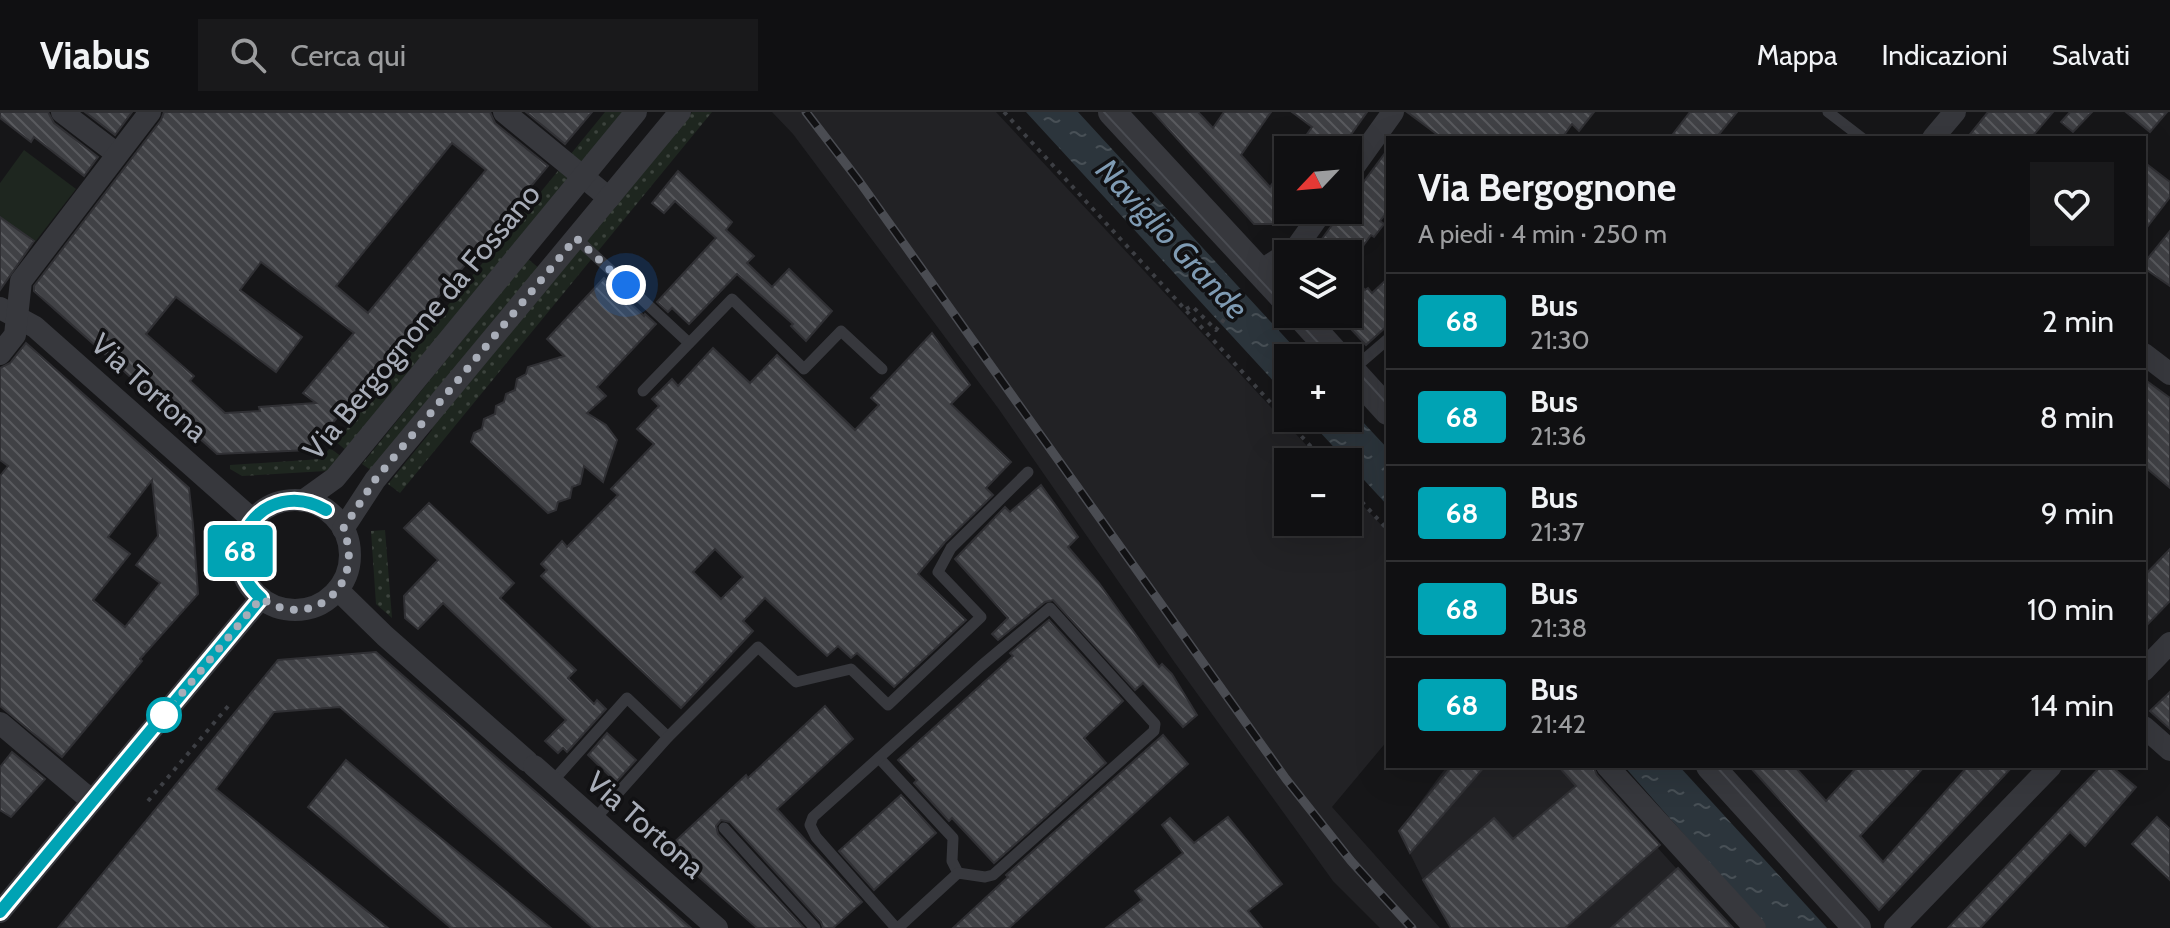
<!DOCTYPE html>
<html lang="it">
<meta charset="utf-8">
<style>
:root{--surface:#101012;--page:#19191b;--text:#f1f3f6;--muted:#9c9d9f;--line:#303032}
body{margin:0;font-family:Cabin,sans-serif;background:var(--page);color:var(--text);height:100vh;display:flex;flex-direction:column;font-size:30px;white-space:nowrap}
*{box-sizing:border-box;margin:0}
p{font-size:26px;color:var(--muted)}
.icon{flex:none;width:44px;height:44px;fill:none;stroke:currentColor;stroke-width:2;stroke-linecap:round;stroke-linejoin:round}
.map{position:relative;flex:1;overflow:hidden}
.sheet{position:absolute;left:1386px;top:24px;width:760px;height:632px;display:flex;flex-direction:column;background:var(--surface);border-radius:0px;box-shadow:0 8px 32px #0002,0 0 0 2px var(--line)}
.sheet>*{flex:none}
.badge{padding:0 16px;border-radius:6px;font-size:28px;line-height:52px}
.needle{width:52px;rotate:244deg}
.buttons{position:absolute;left:1274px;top:24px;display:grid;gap:16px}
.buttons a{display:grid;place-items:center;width:88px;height:88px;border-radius:0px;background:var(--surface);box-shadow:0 8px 32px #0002,0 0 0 2px var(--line);font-size:40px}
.you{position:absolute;width:40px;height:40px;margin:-20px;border:6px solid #fff;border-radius:50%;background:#1a73e8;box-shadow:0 0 0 12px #1a73e833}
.map>.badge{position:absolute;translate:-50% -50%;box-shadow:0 0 0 4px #fff}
.round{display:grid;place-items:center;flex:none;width:84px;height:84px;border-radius:0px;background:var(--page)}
.summary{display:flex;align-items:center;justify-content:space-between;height:136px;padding:0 32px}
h1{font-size:38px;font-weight:800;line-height:60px}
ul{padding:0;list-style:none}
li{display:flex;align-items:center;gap:24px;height:96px;padding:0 32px;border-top:2px solid var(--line)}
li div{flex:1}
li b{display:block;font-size:30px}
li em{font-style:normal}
li .badge{min-width:88px;font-weight:700;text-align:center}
header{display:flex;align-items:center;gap:48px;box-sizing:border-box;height:112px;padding:0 40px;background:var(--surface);border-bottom:2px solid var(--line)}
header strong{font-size:38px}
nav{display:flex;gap:44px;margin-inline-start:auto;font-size:28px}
.search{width:560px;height:72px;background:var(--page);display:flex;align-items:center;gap:20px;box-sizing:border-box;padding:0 28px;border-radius:0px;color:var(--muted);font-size:30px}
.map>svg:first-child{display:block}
.built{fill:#222225}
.grass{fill:url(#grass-dots)}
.garden{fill:#1e261f}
.water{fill:url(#water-ripples)}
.building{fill:url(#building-back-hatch);stroke:#303034;stroke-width:2;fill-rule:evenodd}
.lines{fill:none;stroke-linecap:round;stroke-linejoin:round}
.path{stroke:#3d3f44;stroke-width:4;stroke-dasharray:4 6;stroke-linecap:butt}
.service{stroke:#37383d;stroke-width:11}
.minor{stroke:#37383d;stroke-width:22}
.tertiary{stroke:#37383d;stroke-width:28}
.tram{stroke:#4a4c52;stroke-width:2}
.rail-casing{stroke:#4a4c52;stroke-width:9}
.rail{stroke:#111113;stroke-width:6;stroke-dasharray:18;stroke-linecap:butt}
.line-casing{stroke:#fff;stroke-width:18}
.line{stroke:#00a3b4;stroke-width:12}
.walk{stroke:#a8adb8;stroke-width:8;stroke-dasharray:0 14.4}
.stop-dot{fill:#fff;stroke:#00a3b4;stroke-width:4}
.labels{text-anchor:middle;stroke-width:7;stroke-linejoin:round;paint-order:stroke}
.street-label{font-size:30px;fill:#a8adb8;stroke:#111113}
.water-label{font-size:32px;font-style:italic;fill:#7f9bb3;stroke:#111113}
</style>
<header>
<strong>Viabus</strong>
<div class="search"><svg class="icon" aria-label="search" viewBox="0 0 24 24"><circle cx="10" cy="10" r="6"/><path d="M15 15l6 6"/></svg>Cerca qui</div>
<nav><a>Mappa</a><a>Indicazioni</a><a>Salvati</a></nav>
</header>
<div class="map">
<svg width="2170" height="816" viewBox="0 0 2170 816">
<defs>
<pattern id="grass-dots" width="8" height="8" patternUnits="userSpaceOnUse" patternTransform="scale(2)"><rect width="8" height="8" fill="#1e261f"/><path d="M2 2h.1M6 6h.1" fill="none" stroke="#3c433d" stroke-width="1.8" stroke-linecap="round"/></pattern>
<pattern id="water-ripples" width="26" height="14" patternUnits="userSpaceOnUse" patternTransform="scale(2)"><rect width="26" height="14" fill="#2c353c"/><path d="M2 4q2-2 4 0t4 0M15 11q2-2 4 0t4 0" fill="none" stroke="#485056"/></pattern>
<pattern id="building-back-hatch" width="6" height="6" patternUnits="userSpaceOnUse" patternTransform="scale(2)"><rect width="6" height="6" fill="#404145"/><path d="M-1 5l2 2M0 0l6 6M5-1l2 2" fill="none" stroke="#595a5e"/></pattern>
</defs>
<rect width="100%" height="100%" fill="#161618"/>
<g class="built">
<path d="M772,0H996L1322,350H1288V410H1348V378L1388,420V628L1332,695L1440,816H1380L1333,769L1175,551L998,296L793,22Z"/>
<path d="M1447,654H1584L1730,816H1451L1423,768L1399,719Z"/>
</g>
<g class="grass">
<path d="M605,0H625L581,52L570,43Z"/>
<path d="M692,0H712L400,381L388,372L432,318L429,312L540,185Z"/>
<path d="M562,54L574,63L347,339L336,330Z"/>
<path d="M528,147L540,157L375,361L362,352Z"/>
<path d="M330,336L342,345L334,355L326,359L242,364L230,357V353L321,347Z"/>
<path d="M385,418L392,506L376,492L371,419Z"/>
</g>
<path class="garden" d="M24,38L76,77L35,130L0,105V71Z"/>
<g class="water">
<path d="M1026,0H1078L1304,246H1288V285Z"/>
<path d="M1348,294L1388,337V394L1307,306H1348Z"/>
<path d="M1624,654H1679L1827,816H1766Z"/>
</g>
<g class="building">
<path d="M0,0H48L54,11L98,45L84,64L34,25L31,30L0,6Z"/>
<path d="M85,0H132L115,23Z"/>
<path d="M164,0H490L495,11L548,54L310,338L217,342L34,179V174L161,8ZM452,31L486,58L368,201L336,174ZM261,150L354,221L303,281L316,291L259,295L260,299L225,301L190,269L194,264L146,222L176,185L276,260L302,225L240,178Z"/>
<path d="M526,0H592L565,32Z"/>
<path d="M1153,0H1198L1213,16L1224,0H1271L1241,43L1270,75L1288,50V112H1254Z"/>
<path d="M1292,0H1367L1340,38H1296L1312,15Z"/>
<path d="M1407,0H1594L1579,19L1572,12L1562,26H1442Z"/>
<path d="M1690,0H1737L1716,26H1670Z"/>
<path d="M1988,0H2053L2031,26H1967Z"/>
<path d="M2070,0H2092L2073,20L2061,10Z"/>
<path d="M2126,0H2167L2150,20Z"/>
<path d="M1388,37V99L1380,109L1384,112L1374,125L1371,123L1357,142H1311L1343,98H1348V91Z"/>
<path d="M2144,50L2170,70V85L2144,119Z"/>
<path d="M678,59L732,110L726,118L754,144L747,151L772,175L789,157L832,199L806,229L791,214L793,212L737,162L689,212L672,196L668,200L657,190L716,126L675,89L664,101L652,91Z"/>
<path d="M0,105L34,129L0,178Z"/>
<path d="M2170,119V174L2144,156V151Z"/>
<path d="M1348,160L1365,178L1368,176L1372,181L1388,166V213L1366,233L1337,202H1348Z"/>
<path d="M604,166L644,204L645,202L656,212L597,275L606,284L587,301L606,313L617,328L603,370L584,354L580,372L572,375L570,386L558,390L556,398L548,401L471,330L474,321L482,317L484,307L495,302L496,294L504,290L506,282L515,278L517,267L526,262L528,255L564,244L547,227Z"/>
<path d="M932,221L970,273L951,292L1011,350L986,376L993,383L945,430L918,462L966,508L894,575L857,541L851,546L838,534L827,544L765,486L743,509L753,519L681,596L541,464L547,458L541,452L562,429L567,435L618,383L611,377L654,332L637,317L659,294L652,287L672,267L678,274L713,236L750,271L777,243L855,318L879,293L871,286ZM715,437L743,465L721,487L693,460Z"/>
<path d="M26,231L189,376L193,413L198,482L140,547L142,549L62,645L0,594V364L8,354L0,348V256L10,251ZM152,368L158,424L136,453L160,471L125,515L93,488L130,442L108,425Z"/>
<path d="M2144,267L2170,286V376L2144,354Z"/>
<path d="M1041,373L1078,425L1068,435L1099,471L1159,555L1162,552L1172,562L1197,603L1183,615L1143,571L1135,578L1053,488L1045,490L998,528L992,522L1008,506L955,447L1005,395L1010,400Z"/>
<path d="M429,391L514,471L500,486L576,558L568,566L594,592L597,588L606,597L567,640L563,636L558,641L545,629L566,608L443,491L418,517L405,506L404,484L438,448L404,416Z"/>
<path d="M2170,437V489L2144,516V464Z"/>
<path d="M1049,508L1123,589L1084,626L1106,651L994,751L952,706L949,709L914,671L917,668L898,648L1013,544L1010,541Z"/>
<path d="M376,540L691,816H593L340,595L274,600L216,677L388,816H58L278,548Z"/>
<path d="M2170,580V617L2150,599Z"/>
<path d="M825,594L853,627L777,697L862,790L833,816H823L821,810L730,710L721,708L716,714L718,722L804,816H757L667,737L746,663L748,666Z"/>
<path d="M607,621L636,648L616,670L588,643Z"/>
<path d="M1163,623L1188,652L1009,816H953L1008,765L1006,763Z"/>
<path d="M12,640L45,667L11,705L0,698V655Z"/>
<path d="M346,648L367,666L551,816H451L308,695Z"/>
<path d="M1452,654H1485L1410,741L1399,719Z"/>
<path d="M1558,654H1593L1597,663L1660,733L1565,816H1451L1423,768L1494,706L1513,727L1576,674Z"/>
<path d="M1749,654H1794L1826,689L1858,654H1925L1860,724L1883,750L1968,654H2013L1879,798Z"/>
<path d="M2101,654H2111L2136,675L2085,734L2070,720L1980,816H1948Z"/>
<path d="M901,683L936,721L874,778L839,739Z"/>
<path d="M1228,705L1282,772L1248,799L1262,816H1106L1142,788L1135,779L1183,741L1162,713L1170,706L1194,731Z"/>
<path d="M2157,705L2170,717V768L2132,732Z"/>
<path d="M1678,756L1733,816H1611Z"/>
</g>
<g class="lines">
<g class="path">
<path d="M1004,0L1325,350"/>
<path d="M1186,197L1192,194L1216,218L1245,179"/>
<path d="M1348,375L1388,418"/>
<path d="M148,689L230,592"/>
</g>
<g class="service">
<path d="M1828,0L1862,26"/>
<path d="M576,126L689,231"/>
<path d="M1352,258L1388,227"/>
<path d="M643,279L732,187L804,257L841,219L882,257"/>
<path d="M879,646L953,726L952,749L958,761"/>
<path d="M552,670L627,586L668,625"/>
<path d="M594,708L668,625L758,535L796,570L851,557L888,593L981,505L938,460L951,436L1028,360"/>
<path d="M724,716L815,816"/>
<path d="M896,816L816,725L810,713L813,705L981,554L1050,496L1155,612L1154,619L993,763L985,765L958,761L898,816"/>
</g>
<g class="minor">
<path d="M62,0L117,42"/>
<path d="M504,0L609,86"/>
<path d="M1933,26L1955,0"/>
<path d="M1348,63L1393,0"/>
<path d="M1260,159L1296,136L1323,98"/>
<path d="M0,196L35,215L253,408"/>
<path d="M0,242L15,223L21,169L150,0"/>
<path d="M2144,242L2170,262"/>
<circle cx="295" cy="443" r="55"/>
<path d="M303,389L335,366L636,0"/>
<path d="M343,417L375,368L680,0"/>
<path d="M338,478L385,524L527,649"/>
<path d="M2144,558L2170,531"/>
<path d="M0,611L92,689"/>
<path d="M2144,615L2170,638"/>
<path d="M534,654L717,816"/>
<path d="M1607,654L1755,816"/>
<path d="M0,800L261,486"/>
<path d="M1895,816L2051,654"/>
</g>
<g class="tertiary">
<path d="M1112,0L1288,190"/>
<path d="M1299,202L1339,246"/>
<path d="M1348,255L1388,299"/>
<path d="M1710,654L1857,816"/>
</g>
<g class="tram">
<path d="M1104,0L1288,198"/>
<path d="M1292,202L1332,246"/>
<path d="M1348,249L1388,293"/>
<path d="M1716,654L1863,816"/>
</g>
<defs>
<path id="rail" d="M806,0L859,69L1286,667L1351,749L1412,816"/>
</defs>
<use href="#rail" class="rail-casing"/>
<use href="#rail" class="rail"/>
</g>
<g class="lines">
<defs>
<path id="line" d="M0,800L261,486C208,440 264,362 326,398"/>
</defs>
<use href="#line" class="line-casing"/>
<use href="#line" class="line"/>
<path class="walk" d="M164,603L261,486C312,521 367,472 343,417L375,368L576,126L626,173"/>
</g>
<circle class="stop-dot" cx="164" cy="603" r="16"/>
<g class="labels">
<g class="street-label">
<text transform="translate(422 210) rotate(-50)" y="10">Via Bergognone da Fossano</text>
<text transform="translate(149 276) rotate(42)" y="10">Via Tortona</text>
<text transform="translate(645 713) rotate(41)" y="10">Via Tortona</text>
</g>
<g class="water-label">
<text transform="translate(1172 127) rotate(47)" y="11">Naviglio Grande</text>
</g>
</g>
</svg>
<div class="buttons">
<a><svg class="needle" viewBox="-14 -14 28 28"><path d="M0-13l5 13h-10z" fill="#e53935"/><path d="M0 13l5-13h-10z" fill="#9c9d9f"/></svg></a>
<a><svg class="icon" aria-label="layers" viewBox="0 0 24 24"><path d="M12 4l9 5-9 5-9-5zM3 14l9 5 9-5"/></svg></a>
<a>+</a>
<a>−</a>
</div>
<div class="you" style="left:626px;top:173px"></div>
<b class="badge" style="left:240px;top:439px;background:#00a3b4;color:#fff">68</b>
<section class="sheet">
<div class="summary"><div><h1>Via Bergognone</h1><p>A piedi · 4 min · 250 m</p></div><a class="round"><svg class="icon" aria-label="heart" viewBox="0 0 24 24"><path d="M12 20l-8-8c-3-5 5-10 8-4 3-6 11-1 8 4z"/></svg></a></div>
<ul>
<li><span class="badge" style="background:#00a3b4;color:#fff">68</span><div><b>Bus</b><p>21:30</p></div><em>2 min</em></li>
<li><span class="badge" style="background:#00a3b4;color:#fff">68</span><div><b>Bus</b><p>21:36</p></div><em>8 min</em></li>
<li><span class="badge" style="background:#00a3b4;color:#fff">68</span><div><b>Bus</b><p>21:37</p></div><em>9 min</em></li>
<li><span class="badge" style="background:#00a3b4;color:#fff">68</span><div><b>Bus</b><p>21:38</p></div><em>10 min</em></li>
<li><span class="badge" style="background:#00a3b4;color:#fff">68</span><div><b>Bus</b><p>21:42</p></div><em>14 min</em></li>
</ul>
</section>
</div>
